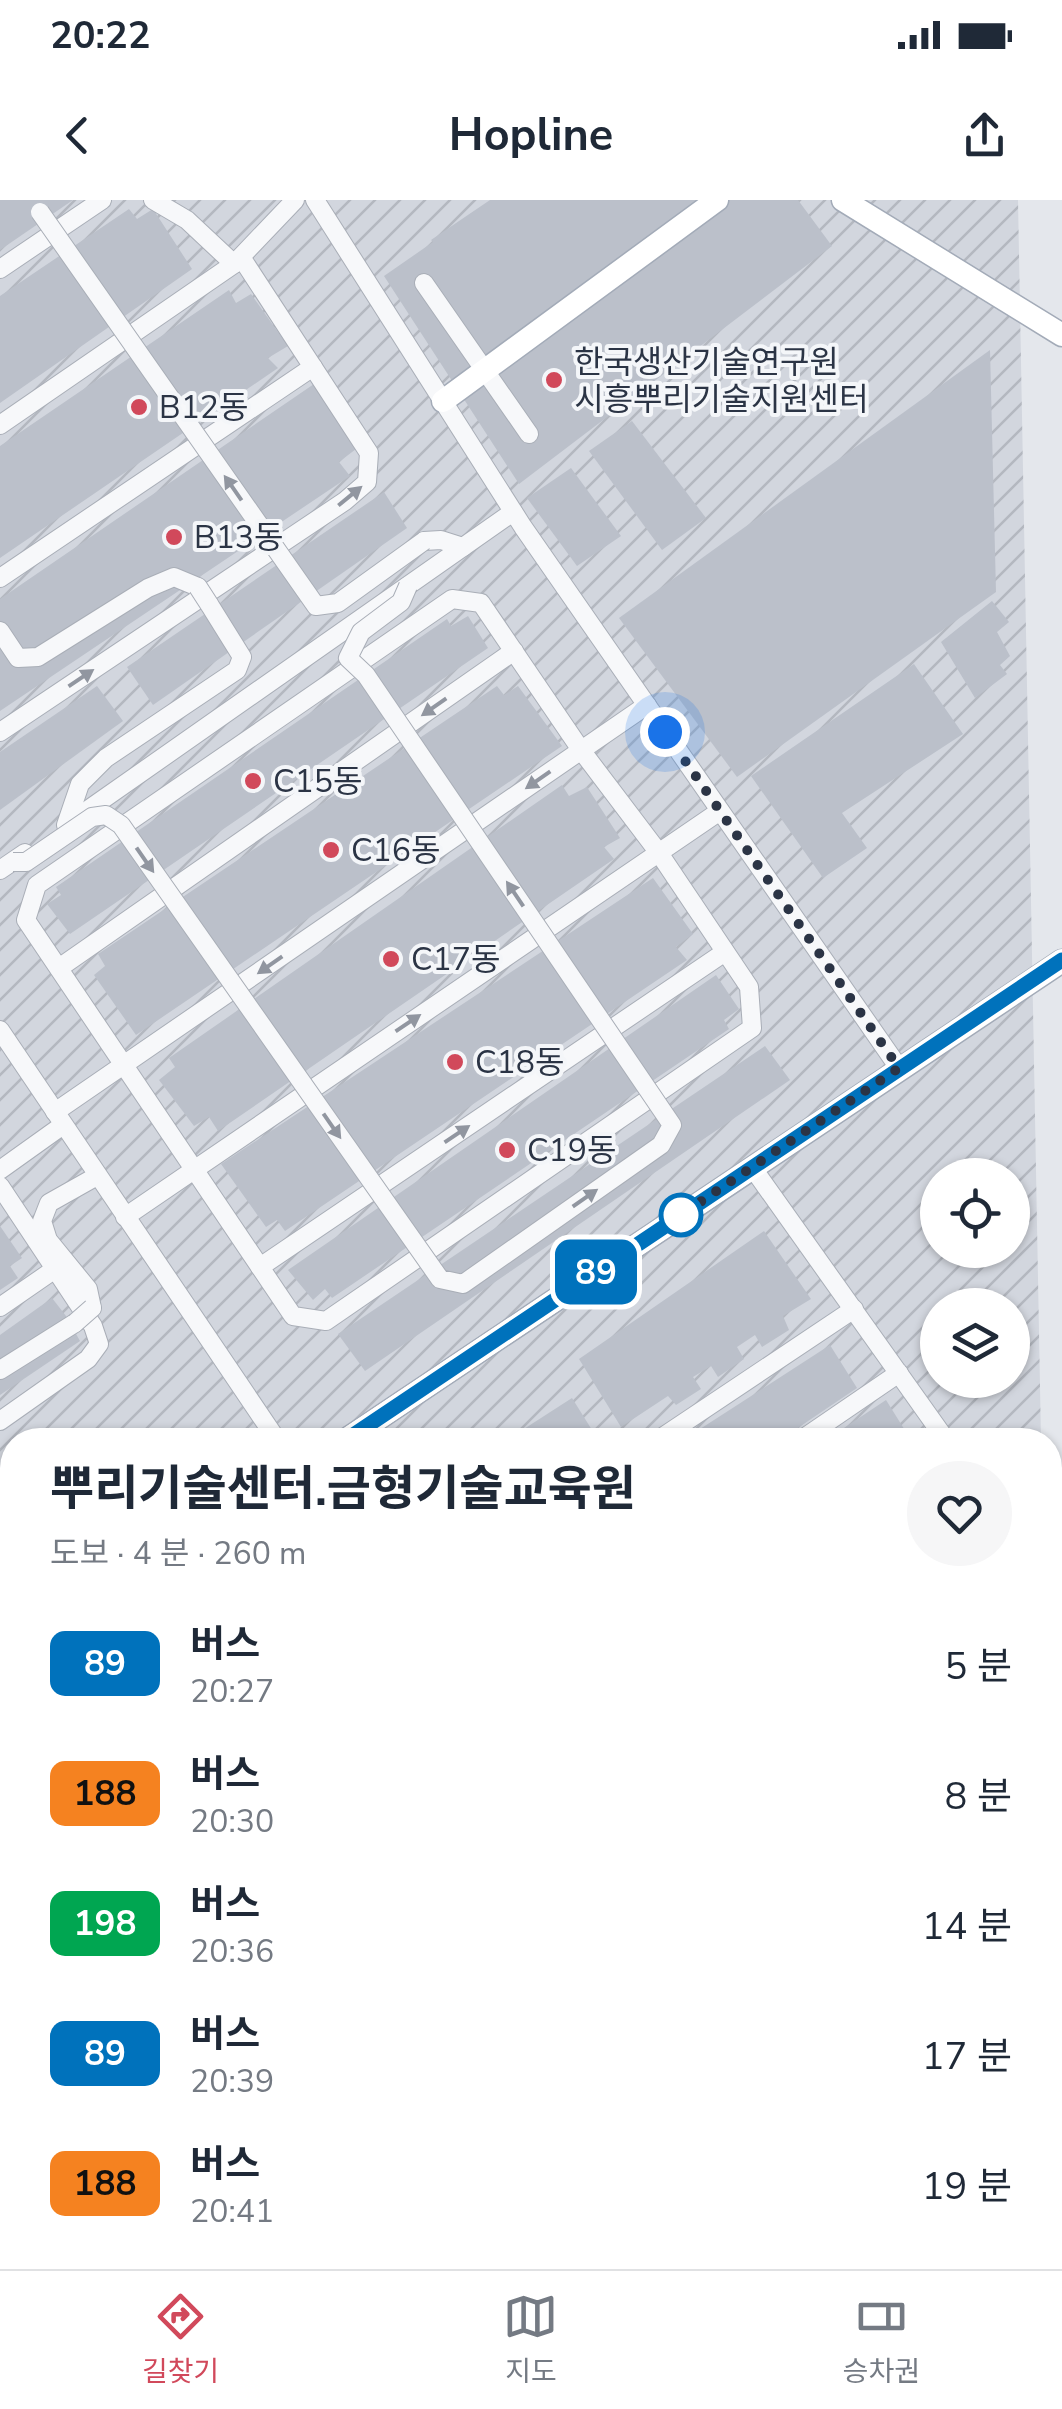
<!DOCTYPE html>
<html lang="ko">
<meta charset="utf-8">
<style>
:root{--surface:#fff;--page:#f6f6f7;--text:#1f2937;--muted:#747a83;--line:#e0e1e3;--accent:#d1495b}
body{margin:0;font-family:"Nunito Sans","Noto Sans KR",sans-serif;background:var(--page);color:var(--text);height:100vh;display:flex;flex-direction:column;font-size:38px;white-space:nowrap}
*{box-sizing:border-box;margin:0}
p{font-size:32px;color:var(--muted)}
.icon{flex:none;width:55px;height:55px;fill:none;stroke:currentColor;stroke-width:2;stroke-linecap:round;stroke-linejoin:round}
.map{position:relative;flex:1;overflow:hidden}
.sheet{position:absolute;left:0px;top:1228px;width:1062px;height:842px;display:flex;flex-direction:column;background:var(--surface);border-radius:40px 40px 0 0;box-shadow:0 2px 8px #0004}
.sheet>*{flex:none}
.badge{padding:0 20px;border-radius:15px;font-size:35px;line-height:65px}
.tools{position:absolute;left:920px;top:958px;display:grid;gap:20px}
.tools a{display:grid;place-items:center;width:110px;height:110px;border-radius:50%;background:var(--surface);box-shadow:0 2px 8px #0004;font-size:50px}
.you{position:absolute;width:50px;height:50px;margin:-25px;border:8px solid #fff;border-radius:50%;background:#1a73e8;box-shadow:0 0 0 15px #1a73e833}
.map>.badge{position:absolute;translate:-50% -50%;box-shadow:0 0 0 5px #fff}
.round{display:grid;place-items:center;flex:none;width:105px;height:105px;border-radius:52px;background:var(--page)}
.headline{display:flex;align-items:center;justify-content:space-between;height:170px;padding:0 50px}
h1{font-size:48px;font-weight:700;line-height:75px}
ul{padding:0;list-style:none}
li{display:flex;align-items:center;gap:30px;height:130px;padding:0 50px}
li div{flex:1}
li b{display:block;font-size:38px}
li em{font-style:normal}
li .badge{min-width:110px;font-weight:700;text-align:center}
.status{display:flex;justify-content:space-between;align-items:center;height:70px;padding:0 50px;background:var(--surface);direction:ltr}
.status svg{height:28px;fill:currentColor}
header{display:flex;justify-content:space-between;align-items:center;height:130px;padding:0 50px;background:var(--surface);font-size:45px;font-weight:700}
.tabs{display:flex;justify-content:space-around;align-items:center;height:140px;border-top:2px solid var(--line);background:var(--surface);font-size:28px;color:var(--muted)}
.tabs a{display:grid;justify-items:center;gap:5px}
.tabs .on{color:var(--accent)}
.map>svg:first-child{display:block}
.industrial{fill:url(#industrial-furrows);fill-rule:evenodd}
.building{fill:#bbc0ca}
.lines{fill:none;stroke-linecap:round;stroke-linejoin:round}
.minor-casing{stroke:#a9aeb7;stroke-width:20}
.major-casing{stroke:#a3abb8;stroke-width:25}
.minor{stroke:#f7f8fa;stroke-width:18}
.major{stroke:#fff;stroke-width:22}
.minor-bridge-casing{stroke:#a9aeb7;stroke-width:20;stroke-linecap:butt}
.minor-bridge{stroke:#f7f8fa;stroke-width:18}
.oneway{fill:#9196a0}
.line-casing{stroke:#fff;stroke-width:22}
.line{stroke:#0072bc;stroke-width:15}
.walk{stroke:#2b3445;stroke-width:10;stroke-dasharray:0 18}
.poi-dot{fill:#d1495b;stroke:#f4f6f9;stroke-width:4}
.stop-dot{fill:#fff;stroke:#0072bc;stroke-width:5}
.labels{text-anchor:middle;stroke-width:8;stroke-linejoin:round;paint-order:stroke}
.poi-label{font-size:32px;fill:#2b3445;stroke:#f4f6f9;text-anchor:start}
</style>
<div class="status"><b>20:22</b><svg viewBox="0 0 49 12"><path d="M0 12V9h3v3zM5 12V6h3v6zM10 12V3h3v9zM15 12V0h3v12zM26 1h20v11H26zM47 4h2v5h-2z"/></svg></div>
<header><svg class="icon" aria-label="back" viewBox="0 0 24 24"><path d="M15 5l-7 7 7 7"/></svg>Hopline<svg class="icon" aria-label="share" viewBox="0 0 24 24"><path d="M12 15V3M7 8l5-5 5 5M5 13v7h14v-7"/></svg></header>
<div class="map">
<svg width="1062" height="2069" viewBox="0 0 1062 2069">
<defs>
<pattern id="industrial-furrows" width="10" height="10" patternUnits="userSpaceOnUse" patternTransform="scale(2.5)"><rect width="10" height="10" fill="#d2d6de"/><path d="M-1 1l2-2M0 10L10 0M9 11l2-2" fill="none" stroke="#b4b8c0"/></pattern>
</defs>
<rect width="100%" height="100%" fill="#e4e7ec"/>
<path class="industrial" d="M0,0H1018L1041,1240H12V2058H1050V1682L1052,1768L1062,1797V2069H0ZM938,975H1012V1050H938ZM938,1105H1012V1180H938Z"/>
<g class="building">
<path d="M0,0H73L0,50Z"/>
<path d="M490,0H798L832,46L519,284L384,76L433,42L431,40Z"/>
<path d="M129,9L137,19L153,9L192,69L0,203V96Z"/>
<path d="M229,90L236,103L251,94L288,146L268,158L278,168L0,358V246Z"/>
<path d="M990,150L996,392L737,577L619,418Z"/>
<path d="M314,184L356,249L339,262L350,276L0,511V399Z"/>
<path d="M632,221L706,318L662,350L589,251Z"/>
<path d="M571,268L621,336L577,366L527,298Z"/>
<path d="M384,292L407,328L153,505L127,467Z"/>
<path d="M992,401L1009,422L997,432L1010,456L1000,465L1007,474L975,498L941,442Z"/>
<path d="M468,416L488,448L70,734L47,704L61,695L56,687L447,419L451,426Z"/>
<path d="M914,464L963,534L842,613L867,648L823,678L751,576Z"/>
<path d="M97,486L123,521L0,610V552Z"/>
<path d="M497,486L504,495L518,486L562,546L136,835L94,775L105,766L98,754Z"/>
<path d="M562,585L569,596L587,587L620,638L604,647L614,659L218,931L209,917L194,926L159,880L175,867L169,858Z"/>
<path d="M653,678L693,734L676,747L687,760L285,1031L277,1020L266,1027L221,964Z"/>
<path d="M716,775L739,809L724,820L729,829L332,1098L325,1089L313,1100L288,1070Z"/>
<path d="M765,846L790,880L365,1171L338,1134Z"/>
<path d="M0,1026L22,1058L10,1066L18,1078L0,1090Z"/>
<path d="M764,1031L811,1099L783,1116L789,1130L762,1147L755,1135L737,1147L744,1159L718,1177L711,1166L693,1177L701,1189L676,1205L668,1196L621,1227L579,1159Z"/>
<path d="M52,1098L66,1116L80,1141L0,1195V1135Z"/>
<path d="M830,1145L857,1188L780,1240H683Z"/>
<path d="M572,1198L597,1238L594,1240H507Z"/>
<path d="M886,1200L911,1240H826Z"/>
<path d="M12,1278V1377L0,1386V1286Z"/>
<path d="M12,1539V1691L0,1672V1547Z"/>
</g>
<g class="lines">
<defs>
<g id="minor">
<path d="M153,0L187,20L234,64"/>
<path d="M315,0L523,327L899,868"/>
<path d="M0,69L102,0"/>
<path d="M424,83L529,234"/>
<path d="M0,225L234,64L295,0"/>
<path d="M424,341L441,340L463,347"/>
<path d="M0,378L313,167"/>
<path d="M452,399L481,403L581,550L659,653L749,787L752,828L326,1121L293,1116L26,720L37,685Z"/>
<path d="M0,431L18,458L38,457L148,388L174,377L198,387"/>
<path d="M0,532L345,301L367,282L369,253L241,57"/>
<path d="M72,621L513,312"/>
<path d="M66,625L80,584L106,558L237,470L242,457L209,404"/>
<path d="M0,670L25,653"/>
<path d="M59,768L514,451"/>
<path d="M0,830L277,1240"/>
<path d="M55,912L647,505"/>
<path d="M752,967L946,1240"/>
<path d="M0,970L63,925"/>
<path d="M0,986L93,1126L99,1144L88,1159L0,1221"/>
<path d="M125,1017L720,611"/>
<path d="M260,1067L725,752"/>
<path d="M0,1107L55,1069"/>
<path d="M92,1108L88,1089L48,1040L42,1021L49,1003L97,976"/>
<path d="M0,1170L75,1123"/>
<path d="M658,1240L854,1109"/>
<path d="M801,1240L899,1173"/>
<path d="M1050,1930L1062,1925"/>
<path d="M1050,2016L1060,2023L1062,2029"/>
<path d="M623,2058L628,2069"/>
<path d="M292,2069L309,2058"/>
<path d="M909,2069L937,2058"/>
</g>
<g id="major">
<path d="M843,0L1062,135"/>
<path d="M443,201L717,0"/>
<path d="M346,1240L1062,761"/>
<path d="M0,1472L12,1464"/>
<path d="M0,1800L12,1818"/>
<path d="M0,1861L12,1880"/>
<path d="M133,2058L141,2069"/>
<path d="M175,2058L182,2069"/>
</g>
</defs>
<use href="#minor" class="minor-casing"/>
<use href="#major" class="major-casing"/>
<use href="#minor" class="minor"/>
<use href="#major" class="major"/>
<defs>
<g id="minor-bridge">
<path d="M40,12L316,406L338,403L424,341"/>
<path d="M198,387L209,404"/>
<path d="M13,662H26L92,617L106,615L121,625L440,1079L463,1084L661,945L672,925L366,475L348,458L361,432L401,402L408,386"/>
<path d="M75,1123L92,1108"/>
</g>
</defs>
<use href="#minor-bridge" class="minor-bridge-casing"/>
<use href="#minor-bridge" class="minor-bridge"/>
</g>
<defs><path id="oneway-solid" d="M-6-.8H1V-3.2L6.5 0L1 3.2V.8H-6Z" transform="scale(2.5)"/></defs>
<g class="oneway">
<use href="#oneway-solid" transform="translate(233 288) rotate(-125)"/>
<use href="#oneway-solid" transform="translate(350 296) rotate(-39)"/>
<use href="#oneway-solid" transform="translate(81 478) rotate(-34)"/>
<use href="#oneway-solid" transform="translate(434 507) rotate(145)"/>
<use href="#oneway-solid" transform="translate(538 580) rotate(145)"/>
<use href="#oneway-solid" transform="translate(145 660) rotate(55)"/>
<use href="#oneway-solid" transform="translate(515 694) rotate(-124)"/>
<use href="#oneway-solid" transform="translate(270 765) rotate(145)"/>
<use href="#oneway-solid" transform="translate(408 823) rotate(-34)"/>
<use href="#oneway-solid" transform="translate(332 926) rotate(55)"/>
<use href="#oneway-solid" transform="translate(457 934) rotate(-34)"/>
<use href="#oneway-solid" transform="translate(585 998) rotate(-35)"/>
</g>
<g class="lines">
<defs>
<path id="line" d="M346,1240L1062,760"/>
</defs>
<use href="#line" class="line-casing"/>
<use href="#line" class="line"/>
<path class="walk" d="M665,532L899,868L681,1015"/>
</g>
<g class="poi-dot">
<circle cx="554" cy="180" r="10"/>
<circle cx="139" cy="207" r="10"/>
<circle cx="174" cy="337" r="10"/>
<circle cx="253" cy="581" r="10"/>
<circle cx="331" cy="650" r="10"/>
<circle cx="391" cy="759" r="10"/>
<circle cx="455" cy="862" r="10"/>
<circle cx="507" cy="950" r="10"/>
</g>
<circle class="stop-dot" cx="681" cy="1015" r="20"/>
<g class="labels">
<g class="poi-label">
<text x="574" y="173">한국생산기술연구원<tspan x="574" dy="37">시흥뿌리기술지원센터</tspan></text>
<text x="159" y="218">B12동</text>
<text x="194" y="348">B13동</text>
<text x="273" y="592">C15동</text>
<text x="351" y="661">C16동</text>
<text x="411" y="770">C17동</text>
<text x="475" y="873">C18동</text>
<text x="527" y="961">C19동</text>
</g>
</g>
</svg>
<div class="tools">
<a><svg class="icon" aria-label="locate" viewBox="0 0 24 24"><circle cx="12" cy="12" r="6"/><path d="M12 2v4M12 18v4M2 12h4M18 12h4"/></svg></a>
<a><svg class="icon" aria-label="layers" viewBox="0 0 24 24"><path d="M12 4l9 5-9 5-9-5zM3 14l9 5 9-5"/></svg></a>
</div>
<div class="you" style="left:665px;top:532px"></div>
<b class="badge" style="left:596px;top:1072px;background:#0072bc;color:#fff">89</b>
<section class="sheet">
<div class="headline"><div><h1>뿌리기술센터.금형기술교육원</h1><p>도보 · 4 분 · 260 m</p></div><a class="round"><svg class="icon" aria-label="heart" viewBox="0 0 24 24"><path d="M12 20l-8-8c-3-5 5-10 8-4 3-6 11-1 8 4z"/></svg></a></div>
<ul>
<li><span class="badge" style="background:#0072bc;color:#fff">89</span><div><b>버스</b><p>20:27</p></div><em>5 분</em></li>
<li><span class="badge" style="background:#f58220;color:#111">188</span><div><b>버스</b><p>20:30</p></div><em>8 분</em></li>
<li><span class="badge" style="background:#00a651;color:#fff">198</span><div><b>버스</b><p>20:36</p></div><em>14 분</em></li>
<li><span class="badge" style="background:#0072bc;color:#fff">89</span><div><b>버스</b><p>20:39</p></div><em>17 분</em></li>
<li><span class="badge" style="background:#f58220;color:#111">188</span><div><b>버스</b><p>20:41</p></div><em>19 분</em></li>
</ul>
</section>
</div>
<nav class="tabs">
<a class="on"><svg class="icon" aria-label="directions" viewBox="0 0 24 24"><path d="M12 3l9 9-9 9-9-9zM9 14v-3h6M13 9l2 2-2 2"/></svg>길찾기</a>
<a><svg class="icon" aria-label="map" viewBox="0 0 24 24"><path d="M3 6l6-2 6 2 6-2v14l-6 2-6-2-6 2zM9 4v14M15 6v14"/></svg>지도</a>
<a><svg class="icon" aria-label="tickets" viewBox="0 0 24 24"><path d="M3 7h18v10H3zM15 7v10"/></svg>승차권</a>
</nav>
